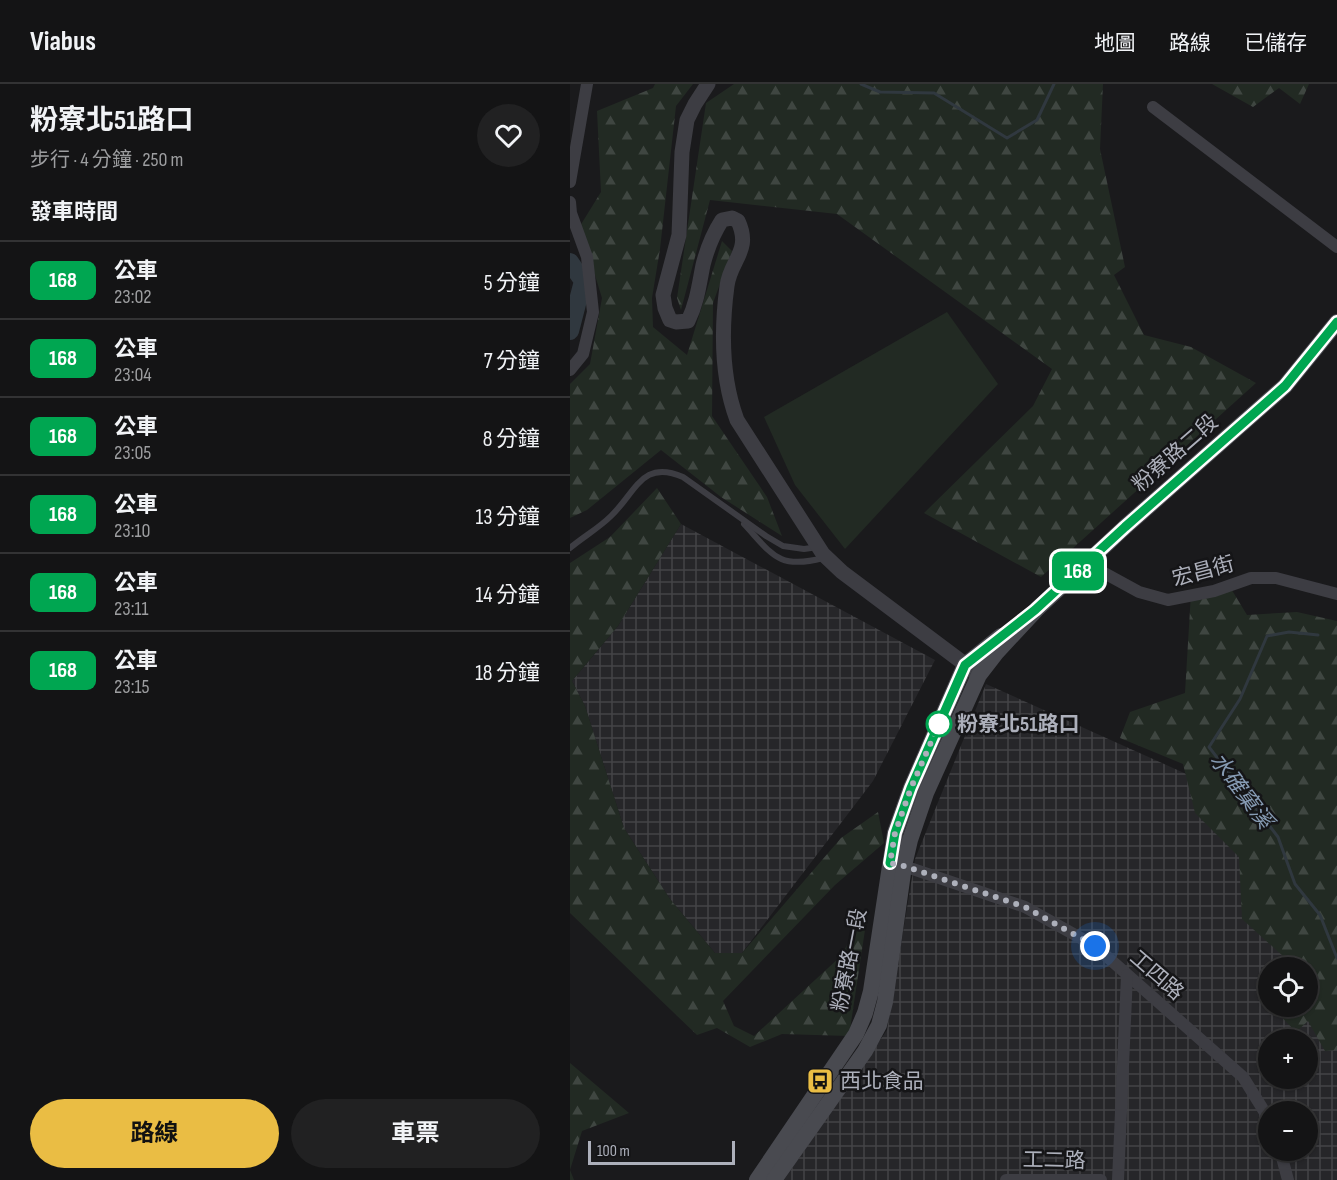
<!DOCTYPE html>
<html lang="zh-TW">
<meta charset="utf-8">
<style>
:root{--surface:#141415;--page:#212122;--text:#f1f3f6;--muted:#9d9ea0;--line:#333334;--accent:#eabd44}
body{margin:0;font-family:"Sofia Sans Condensed","Noto Sans TC",sans-serif;background:var(--page);color:var(--text);height:100vh;display:flex;flex-direction:column;font-size:22px;white-space:nowrap}
*{box-sizing:border-box;margin:0}
p{font-size:20px;color:var(--muted)}
.icon{flex:none;width:33px;height:33px;fill:none;stroke:currentColor;stroke-width:2;stroke-linecap:round;stroke-linejoin:round}
.map{position:relative;flex:1;overflow:hidden}
.drawer{display:flex;flex-direction:column;background:var(--surface);width:570px}
.drawer>*{flex:none}
.badge{padding:0 12px;border-radius:9px;font-size:21px;line-height:39px}
.buttons{position:absolute;left:688px;top:873px;display:grid;gap:12px}
.buttons a{display:grid;place-items:center;width:60px;height:60px;border-radius:50%;background:var(--surface);box-shadow:0 2px 4px #0004,0 0 0 2px var(--line);font-size:30px}
.scale{position:absolute;left:18px;bottom:15px;width:147px;box-sizing:border-box;padding-left:6px;border:3px solid #adb0bb;border-top:0;font-size:16px;line-height:21px;white-space:nowrap;color:#adb0bb;-webkit-text-stroke:4px #151517;paint-order:stroke}
.you{position:absolute;width:30px;height:30px;margin:-15px;border:4px solid #fff;border-radius:50%;background:#1a73e8;box-shadow:0 0 0 9px #1a73e833}
.map>.badge{position:absolute;translate:-50% -50%;box-shadow:0 0 0 3px #fff}
h2{padding:0 30px;font-size:22px;line-height:54px}
.round{display:grid;place-items:center;flex:none;width:63px;height:63px;border-radius:32px;background:var(--page)}
.overview{display:flex;align-items:center;justify-content:space-between;height:102px;padding:0 30px}
h1{font-size:28px;font-weight:700;line-height:45px}
.primary-button{display:flex;gap:12px;margin-top:auto;padding:12px 30px}
.primary-button a{flex:1;height:69px;border-radius:36px;background:var(--accent);color:#111;font-size:24px;font-weight:700;line-height:69px;text-align:center}
.primary-button a+a{background:var(--page);color:var(--text)}
ul{padding:0;list-style:none}
li{display:flex;align-items:center;gap:18px;height:78px;padding:0 30px;border-top:2px solid var(--line)}
li div{flex:1}
li b{display:block;font-size:22px}
li em{font-style:normal}
li .badge{min-width:66px;font-weight:700;text-align:center}
header{display:flex;align-items:center;gap:36px;box-sizing:border-box;height:84px;padding:0 30px;background:var(--surface);border-bottom:2px solid var(--line)}
header strong{font-size:28px}
nav{display:flex;gap:33px;margin-inline-start:auto;font-size:21px}
main{display:flex;flex:1;min-height:0}
.map>svg:first-child{display:block}
.industrial{fill:url(#industrial-grid);fill-rule:evenodd}
.grass{fill:#222a23}
.forest{fill:url(#forest-firs)}
.lines{fill:none;stroke-linecap:round;stroke-linejoin:round}
.stream{stroke:#30383f;stroke-width:3}
.river{stroke:#30383f;stroke-width:18}
.service{stroke:#3d3d43;stroke-width:6}
.minor{stroke:#3d3d43;stroke-width:12}
.tertiary{stroke:#3d3d43;stroke-width:15}
.secondary{stroke:#494a50;stroke-width:16}
.line-casing{stroke:#fff;stroke-width:14}
.line{stroke:#00a651;stroke-width:9}
.walk{stroke:#adb0bb;stroke-width:6;stroke-dasharray:0 10.8}
.stop-dot{fill:#fff;stroke:#00a651;stroke-width:3}
.labels{text-anchor:middle;stroke-width:5;stroke-linejoin:round;paint-order:stroke}
.street-label{font-size:21px;fill:#adb0bb;stroke:#151517}
.stop-label{font-size:21px;font-weight:bold;fill:#adb0bb;stroke:#151517;text-anchor:start}
.poi-label{font-size:21px;fill:#adb0bb;stroke:#151517;text-anchor:start}
.water-label{font-size:22px;font-style:italic;fill:#869bb3;stroke:#151517}
</style>
<header>
<strong>Viabus</strong>
<nav><a>地圖</a><a>路線</a><a>已儲存</a></nav>
</header>
<main>
<section class="drawer">
<div class="overview"><div><h1>粉寮北51路口</h1><p>步行 · 4 分鐘 · 250 m</p></div><a class="round"><svg class="icon" aria-label="heart" viewBox="0 0 24 24"><path d="M12 20l-8-8c-3-5 5-10 8-4 3-6 11-1 8 4z"/></svg></a></div>
<h2>發車時間</h2>
<ul>
<li><span class="badge" style="background:#00a651;color:#fff">168</span><div><b>公車</b><p>23:02</p></div><em>5 分鐘</em></li>
<li><span class="badge" style="background:#00a651;color:#fff">168</span><div><b>公車</b><p>23:04</p></div><em>7 分鐘</em></li>
<li><span class="badge" style="background:#00a651;color:#fff">168</span><div><b>公車</b><p>23:05</p></div><em>8 分鐘</em></li>
<li><span class="badge" style="background:#00a651;color:#fff">168</span><div><b>公車</b><p>23:10</p></div><em>13 分鐘</em></li>
<li><span class="badge" style="background:#00a651;color:#fff">168</span><div><b>公車</b><p>23:11</p></div><em>14 分鐘</em></li>
<li><span class="badge" style="background:#00a651;color:#fff">168</span><div><b>公車</b><p>23:15</p></div><em>18 分鐘</em></li>
</ul>
<div class="primary-button"><a>路線</a><a>車票</a></div>
</section>
<div class="map">
<svg width="767" height="1096" viewBox="0 0 767 1096">
<defs>
<pattern id="industrial-grid" width="8" height="8" patternUnits="userSpaceOnUse" patternTransform="scale(1.5)"><rect width="8" height="8" fill="#262629"/><path d="M0 4h8M4 0v8" fill="none" stroke="#434346"/></pattern>
<pattern id="forest-firs" width="22" height="20" patternUnits="userSpaceOnUse" patternTransform="scale(1.5)"><rect width="22" height="20" fill="#222a23"/><path d="M5 1l3.5 6h-7zM16 11l3.5 6h-7z" fill="#3f4641"/></pattern>
</defs>
<rect width="100%" height="100%" fill="#1a1a1c"/>
<g class="industrial">
<path d="M111,440L365,576L303,697L172,869H145L100,815L54,744L15,622L2,597L48,542Z"/>
<path d="M416,600L652,706L767,895V1096H214L317,946L345,775ZM699,884H738V922H699ZM699,956H738V994H699ZM699,1028H738V1066H699Z"/>
</g>
<path class="grass" d="M377,228L428,300L275,465L225,401L194,333Z"/>
<g class="forest">
<path d="M85,0H123L106,22L90,165L82,214L83,243L117,271L152,157L162,167L143,219L142,332L197,413L212,452L151,413L91,366L17,426L0,434V300L20,280L32,214L10,142L31,108L27,27L83,4Z"/>
<path d="M164,0H533L530,65L555,183L544,191L574,251L621,263L686,299L471,493L354,429L463,322L482,285L267,130L140,116L111,226L107,214L136,19Z"/>
<path d="M642,0H739L730,20L709,4L683,23Z"/>
<path d="M87,404L111,440L48,542L2,597L15,622L54,744L100,815L145,869H172L271,754L308,728L314,759L265,801L153,917L164,942L184,952L270,873L298,826L279,952L212,950L180,963L147,944L127,951L0,829V479L40,453Z"/>
<path d="M660,503L677,531L727,528L767,537V966L755,967L738,937L726,948L702,923L738,922V884L725,883L672,835L669,773L625,729L613,680L550,654L560,628L615,609L621,509Z"/>
<path d="M0,979L59,1029L12,1047L0,1086L4,1096H0Z"/>
</g>
<g class="lines">
<g class="stream">
<path d="M291,0L310,8L364,9L437,54L467,36L484,0"/>
<path d="M748,551L719,548L697,552L670,615L639,663L708,753L725,800L750,831L767,874"/>
</g>
<path class="river" d="M0,178L13,197L0,247"/>
<g class="service">
<path d="M174,440C202,470 208,486 253,474"/>
<path d="M0,464C13,453 29,444 41,432C66,408 72,375 113,393L196,452L213,462L234,465L248,463"/>
</g>
<g class="minor">
<path d="M583,23L767,163"/>
<path d="M0,98L17,0"/>
<path d="M0,118L1,129L17,173L23,228L13,270L0,286"/>
<path d="M516,479L569,508L598,516L644,507L681,494H706L767,510"/>
<path d="M328,780L455,823L525,862L673,993L699,1035"/>
<path d="M710,1066L718,1096"/>
<path d="M436,1096H531"/>
<path d="M548,1096L557,891"/>
</g>
<path class="tertiary" d="M138,0L125,20L117,36L112,68L109,151L93,211L95,224L100,236L106,238L118,237C127,219 129,201 133,181C137,165 143,150 152,136L162,134L168,137C182,167 160,176 157,202C151,247 151,293 167,336L253,470L272,488L404,587"/>
<g class="secondary">
<path d="M187,1096L286,950L295,929L301,907L325,749L341,704L395,581L431,552"/>
<path d="M204,1096L295,967L309,941L315,918L334,782L340,756L356,709L409,591L426,569L466,526L555,443L715,302L767,238"/>
</g>
</g>
<g class="lines">
<defs>
<path id="line" d="M320,779L325,749L341,704L395,581L465,526L555,443L715,302L767,238"/>
</defs>
<use href="#line" class="line-casing"/>
<use href="#line" class="line"/>
<path class="walk" d="M369,640L341,704L325,749L320,779L334,782L455,823L525,862"/>
</g>
<defs>
<symbol id="bus-square" viewBox="-11 -11 22 22"><rect x="-9" y="-9" width="18" height="18" rx="4" fill="#eabd44" stroke="#151517"/><path d="M-5-6H5V4H4V6H2V4H-2V6H-4V4H-5ZM-3.5-4V0h7V-4ZM-3.5 1.2v1.5H-2V1.2ZM2 1.2v1.5H3.5V1.2Z" fill="#111"/></symbol>
</defs>
<g fill-rule="evenodd">
<use href="#bus-square" x="235" y="982" width="30" height="30"/>
</g>
<circle class="stop-dot" cx="369" cy="640" r="12"/>
<g class="labels">
<g class="street-label">
<text transform="translate(605 369) rotate(-41)" y="7">粉寮路二段</text>
<text transform="translate(633 487) rotate(-15)" y="7">宏昌街</text>
<text transform="translate(279 876) rotate(-79)" y="7">粉寮路一段</text>
<text transform="translate(587 891) rotate(41)" y="7">工四路</text>
<text transform="translate(484 1076) rotate(1)" y="7">工二路</text>
</g>
<g class="stop-label">
<text x="387" y="647">粉寮北51路口</text>
</g>
<g class="poi-label">
<text x="270" y="1004">西北食品</text>
</g>
<g class="water-label">
<text transform="translate(672 706) rotate(53)" y="8">水確窠溪</text>
</g>
</g>
</svg>
<div class="buttons">
<a><svg class="icon" aria-label="locate" viewBox="0 0 24 24"><circle cx="12" cy="12" r="6"/><path d="M12 2v4M12 18v4M2 12h4M18 12h4"/></svg></a>
<a>+</a>
<a>−</a>
</div>
<div class="scale">100 m</div>
<div class="you" style="left:525px;top:862px"></div>
<b class="badge" style="left:508px;top:487px;background:#00a651;color:#fff">168</b>
</div>
</main>
